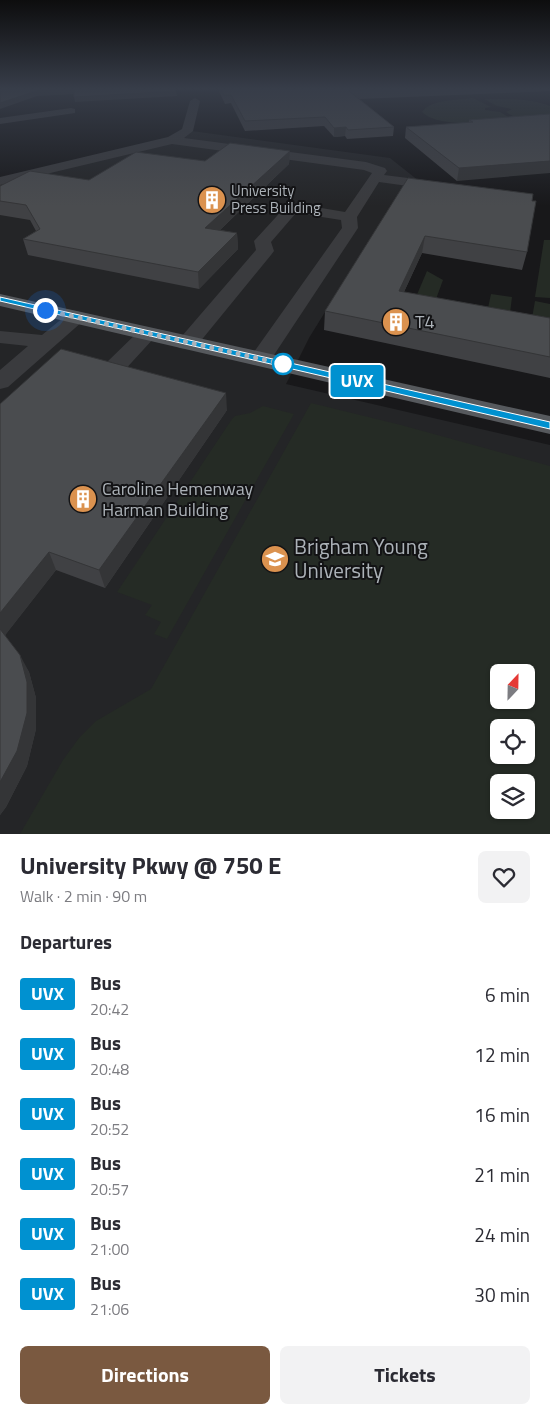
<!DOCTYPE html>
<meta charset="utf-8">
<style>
:root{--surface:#fff;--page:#f2f2f3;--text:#2b2b33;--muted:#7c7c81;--accent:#7a5940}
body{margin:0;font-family:"Titillium Web",sans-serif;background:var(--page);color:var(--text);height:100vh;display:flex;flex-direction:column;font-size:19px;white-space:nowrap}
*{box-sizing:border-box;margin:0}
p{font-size:16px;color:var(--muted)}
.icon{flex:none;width:28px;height:28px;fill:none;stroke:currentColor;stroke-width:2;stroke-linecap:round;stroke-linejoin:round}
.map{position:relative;height:834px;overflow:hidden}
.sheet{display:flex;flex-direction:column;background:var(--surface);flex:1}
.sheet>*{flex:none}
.badge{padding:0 10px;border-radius:4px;font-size:18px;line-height:32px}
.needle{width:32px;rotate:22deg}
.fabs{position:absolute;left:490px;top:664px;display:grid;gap:10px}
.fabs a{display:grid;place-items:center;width:45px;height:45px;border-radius:8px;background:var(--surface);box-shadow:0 1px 4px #0004;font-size:25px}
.you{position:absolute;width:25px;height:25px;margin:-12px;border:4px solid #fff;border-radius:50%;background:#1a73e8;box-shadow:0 0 0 8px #1a73e833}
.map>.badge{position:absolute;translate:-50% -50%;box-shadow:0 0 0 2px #fff}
h2{padding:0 20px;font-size:19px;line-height:45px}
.round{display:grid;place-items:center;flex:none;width:52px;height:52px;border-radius:8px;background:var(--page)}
.summary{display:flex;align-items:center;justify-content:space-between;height:85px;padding:0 20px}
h1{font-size:24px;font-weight:700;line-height:38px}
.primary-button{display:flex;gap:10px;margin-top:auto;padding:10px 20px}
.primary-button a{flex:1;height:58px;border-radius:8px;background:var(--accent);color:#fff;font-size:20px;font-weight:700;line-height:58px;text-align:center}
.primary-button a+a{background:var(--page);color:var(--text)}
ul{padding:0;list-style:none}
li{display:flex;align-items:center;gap:15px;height:60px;padding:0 20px}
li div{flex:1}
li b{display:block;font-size:19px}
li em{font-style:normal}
li .badge{min-width:55px;font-weight:700;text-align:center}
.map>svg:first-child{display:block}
.built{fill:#242527;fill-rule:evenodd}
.green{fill:#252b25;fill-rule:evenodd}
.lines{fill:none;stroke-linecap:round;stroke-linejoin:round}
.minor{fill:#3a3b3e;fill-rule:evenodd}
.major{fill:#56595d;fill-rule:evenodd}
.wall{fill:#404144}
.shaded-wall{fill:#343537}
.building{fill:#4a4c4f;stroke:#343537}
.line{fill:#0091d0;stroke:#fff}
.walk{stroke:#acb2b8;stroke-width:5;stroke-dasharray:0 9}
.stop-dot{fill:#fff;stroke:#0091d0;stroke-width:2.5}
.labels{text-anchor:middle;stroke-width:4;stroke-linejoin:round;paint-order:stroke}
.far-poi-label{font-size:15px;fill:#acb2b8;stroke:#131315;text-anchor:start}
.poi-label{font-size:18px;fill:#acb2b8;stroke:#131315;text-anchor:start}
.near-poi-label{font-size:21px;fill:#acb2b8;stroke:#131315;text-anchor:start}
</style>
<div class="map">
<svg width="550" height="834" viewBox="0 0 550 834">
<rect width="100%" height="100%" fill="#18181a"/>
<path class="built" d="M192,131L390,158L419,181L359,257L309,338L286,384L550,445V834H0V184ZM499,672H526V700H499ZM499,728H526V755H499ZM499,782H526V810H499Z"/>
<g class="green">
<path d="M473,98L491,107L485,108V110L500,112L515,121C492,122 439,129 422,112C431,99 458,100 473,98Z"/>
<path d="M484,99C506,99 529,98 550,106V115L521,121L506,112L512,109L497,106Z"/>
<path d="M544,240H550V298L535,297Z"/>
<path d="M427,271L443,280L436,299L416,297Z"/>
<path d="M491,294L512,297L510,313L488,308Z"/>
<path d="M535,301L550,304V322L532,318Z"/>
<path d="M311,403L401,425L550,466V834H20L63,760L79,738L96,721L151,689ZM499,672H526V700H499ZM499,728H526V755H499ZM499,782H526V810H499Z"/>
<path d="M263,406L294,414L167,639L154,634L161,622L145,615L152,605L117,592L232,419L235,416L250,413Z"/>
</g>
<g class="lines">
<g class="minor">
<path d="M195,98L200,101L193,131L184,138L366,162L385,168L387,171L384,175L408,178L415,182L408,186L379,182L357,217L358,228L268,364L260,366L252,364L249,359L342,228L341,220L296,213L271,242L274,251L271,255L195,348L187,349L179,348L176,343L256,250L254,241L287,205L292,203L345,212L372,173L364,170L172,144L0,185V177L168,137L182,129L190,101Z"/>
<path d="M71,108L75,109V113L0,124V118Z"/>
<path d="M76,311L83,313L86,317L83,321L8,387L0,389V370L28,346L0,343V331L42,335L69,313Z"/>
<path d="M147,328L154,330L158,334L154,338L121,374L113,376L105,374L102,369L105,364L140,330Z"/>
</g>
<path class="major" d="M0,294L550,416V434L0,306Z"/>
</g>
<g class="wall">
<path d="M218,89H550V91L359,99L394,127L393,136L347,139L345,136L334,137L324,126L245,131L231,103L225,104Z"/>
<path d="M550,114L457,181L405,138L406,127L469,123V120Z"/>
<path d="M290,151L289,164L220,230L237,233L238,249L199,289L28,255L23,239L36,231L30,220L0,215V186L89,180L205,161Z"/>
<path d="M408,178L532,201L527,252L522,270L422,253L404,292L550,318V378L324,330L325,311Z"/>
<path d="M0,404L227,410L105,588L56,570L5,635L29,672L36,698V729L27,766L6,807L0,815Z"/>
</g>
<g class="shaded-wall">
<path d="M60,89H74L75,94L37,96L0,109V103L36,91Z"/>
<path d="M176,91L177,96L75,102L74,97Z"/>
<path d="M346,127L345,136L334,137V128Z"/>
<path d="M290,151L289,164L206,243L205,228Z"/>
<path d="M550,161V173L457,181L459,168Z"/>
<path d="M237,233L238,249L199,289L198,272Z"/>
<path d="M425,236L422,253L396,309L399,291Z"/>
<path d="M226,393L227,410L105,588L99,570Z"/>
<path d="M49,552L56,570L3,638L0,632V613Z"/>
<path d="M20,655L29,672L36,698V729L27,766L6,807L0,815V782Z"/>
</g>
<g class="building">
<path d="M0,89H60L36,91L0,103Z"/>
<path d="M74,89H175L176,91L74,97Z"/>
<path d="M221,89H393L349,91L394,127L348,130L346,127L334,128L325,117L245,121L231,95H224Z"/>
<path d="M550,114V161L459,168L406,127L473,122L469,120Z"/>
<path d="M230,143L290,151L205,228L237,233L198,272L23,239L40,229L26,205L0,201V186L30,171L89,180L136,152L205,161Z"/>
<path d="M408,178L533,194L532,201H536L527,252L425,236L399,291L550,318V357L325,311Z"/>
<path d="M61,349L226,393L99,570L49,552L0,613V404Z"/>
<path d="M0,629L20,655L27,682V713L17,751L0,782Z"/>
</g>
<linearGradient id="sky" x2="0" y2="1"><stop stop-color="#0d0d0e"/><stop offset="0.43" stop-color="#373d49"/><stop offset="1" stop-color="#373d49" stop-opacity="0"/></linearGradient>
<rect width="550" height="206" fill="url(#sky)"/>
<path class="line" d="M0,297L550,422V429L0,301Z"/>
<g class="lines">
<path class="walk" d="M45,310L283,364"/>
</g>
<defs>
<symbol id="building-disc" viewBox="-11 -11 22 22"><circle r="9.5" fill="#db924f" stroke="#131315"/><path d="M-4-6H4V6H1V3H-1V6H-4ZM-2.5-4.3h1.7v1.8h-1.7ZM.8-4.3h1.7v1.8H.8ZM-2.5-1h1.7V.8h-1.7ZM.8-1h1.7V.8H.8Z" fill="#fff"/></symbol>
<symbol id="university-disc" viewBox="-11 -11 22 22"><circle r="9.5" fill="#db924f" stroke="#131315"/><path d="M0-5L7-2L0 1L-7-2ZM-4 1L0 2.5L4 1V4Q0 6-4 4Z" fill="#fff"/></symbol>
</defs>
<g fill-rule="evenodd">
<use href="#building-disc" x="196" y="184" width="32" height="32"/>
<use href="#building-disc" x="380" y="306" width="32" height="32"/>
<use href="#building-disc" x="67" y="483" width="32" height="32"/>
<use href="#university-disc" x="259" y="543" width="32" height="32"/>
</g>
<circle class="stop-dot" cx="283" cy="364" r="10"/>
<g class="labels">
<g class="far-poi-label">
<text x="231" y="196">University<tspan x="231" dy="17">Press Building</tspan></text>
</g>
<g class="poi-label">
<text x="415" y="328">T4</text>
<text x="102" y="495">Caroline Hemenway<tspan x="102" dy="21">Harman Building</tspan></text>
</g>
<g class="near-poi-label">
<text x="294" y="554">Brigham Young<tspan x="294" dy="24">University</tspan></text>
</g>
</g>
</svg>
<div class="fabs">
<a><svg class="needle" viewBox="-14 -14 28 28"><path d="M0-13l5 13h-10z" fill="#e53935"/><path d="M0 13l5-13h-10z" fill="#7c7c81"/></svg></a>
<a><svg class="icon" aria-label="locate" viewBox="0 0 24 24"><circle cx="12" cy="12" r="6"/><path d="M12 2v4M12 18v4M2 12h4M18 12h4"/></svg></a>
<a><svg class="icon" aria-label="layers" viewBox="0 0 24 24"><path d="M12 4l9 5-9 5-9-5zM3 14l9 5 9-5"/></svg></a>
</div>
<div class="you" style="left:45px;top:310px"></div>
<b class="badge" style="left:357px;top:381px;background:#0091d0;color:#fff">UVX</b>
</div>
<section class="sheet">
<div class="summary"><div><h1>University Pkwy @ 750 E</h1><p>Walk · 2 min · 90 m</p></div><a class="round"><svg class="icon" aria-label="heart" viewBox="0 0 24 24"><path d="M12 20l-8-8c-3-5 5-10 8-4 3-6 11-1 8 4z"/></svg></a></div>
<h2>Departures</h2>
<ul>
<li><span class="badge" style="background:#0091d0;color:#fff">UVX</span><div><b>Bus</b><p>20:42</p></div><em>6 min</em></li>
<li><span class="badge" style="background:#0091d0;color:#fff">UVX</span><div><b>Bus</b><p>20:48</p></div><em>12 min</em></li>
<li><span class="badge" style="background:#0091d0;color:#fff">UVX</span><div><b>Bus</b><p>20:52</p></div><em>16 min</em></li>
<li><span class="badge" style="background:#0091d0;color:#fff">UVX</span><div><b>Bus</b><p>20:57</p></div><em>21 min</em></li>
<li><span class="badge" style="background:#0091d0;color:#fff">UVX</span><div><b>Bus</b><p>21:00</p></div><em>24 min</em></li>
<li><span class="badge" style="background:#0091d0;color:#fff">UVX</span><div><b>Bus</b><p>21:06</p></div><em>30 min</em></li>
</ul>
<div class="primary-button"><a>Directions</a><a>Tickets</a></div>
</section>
